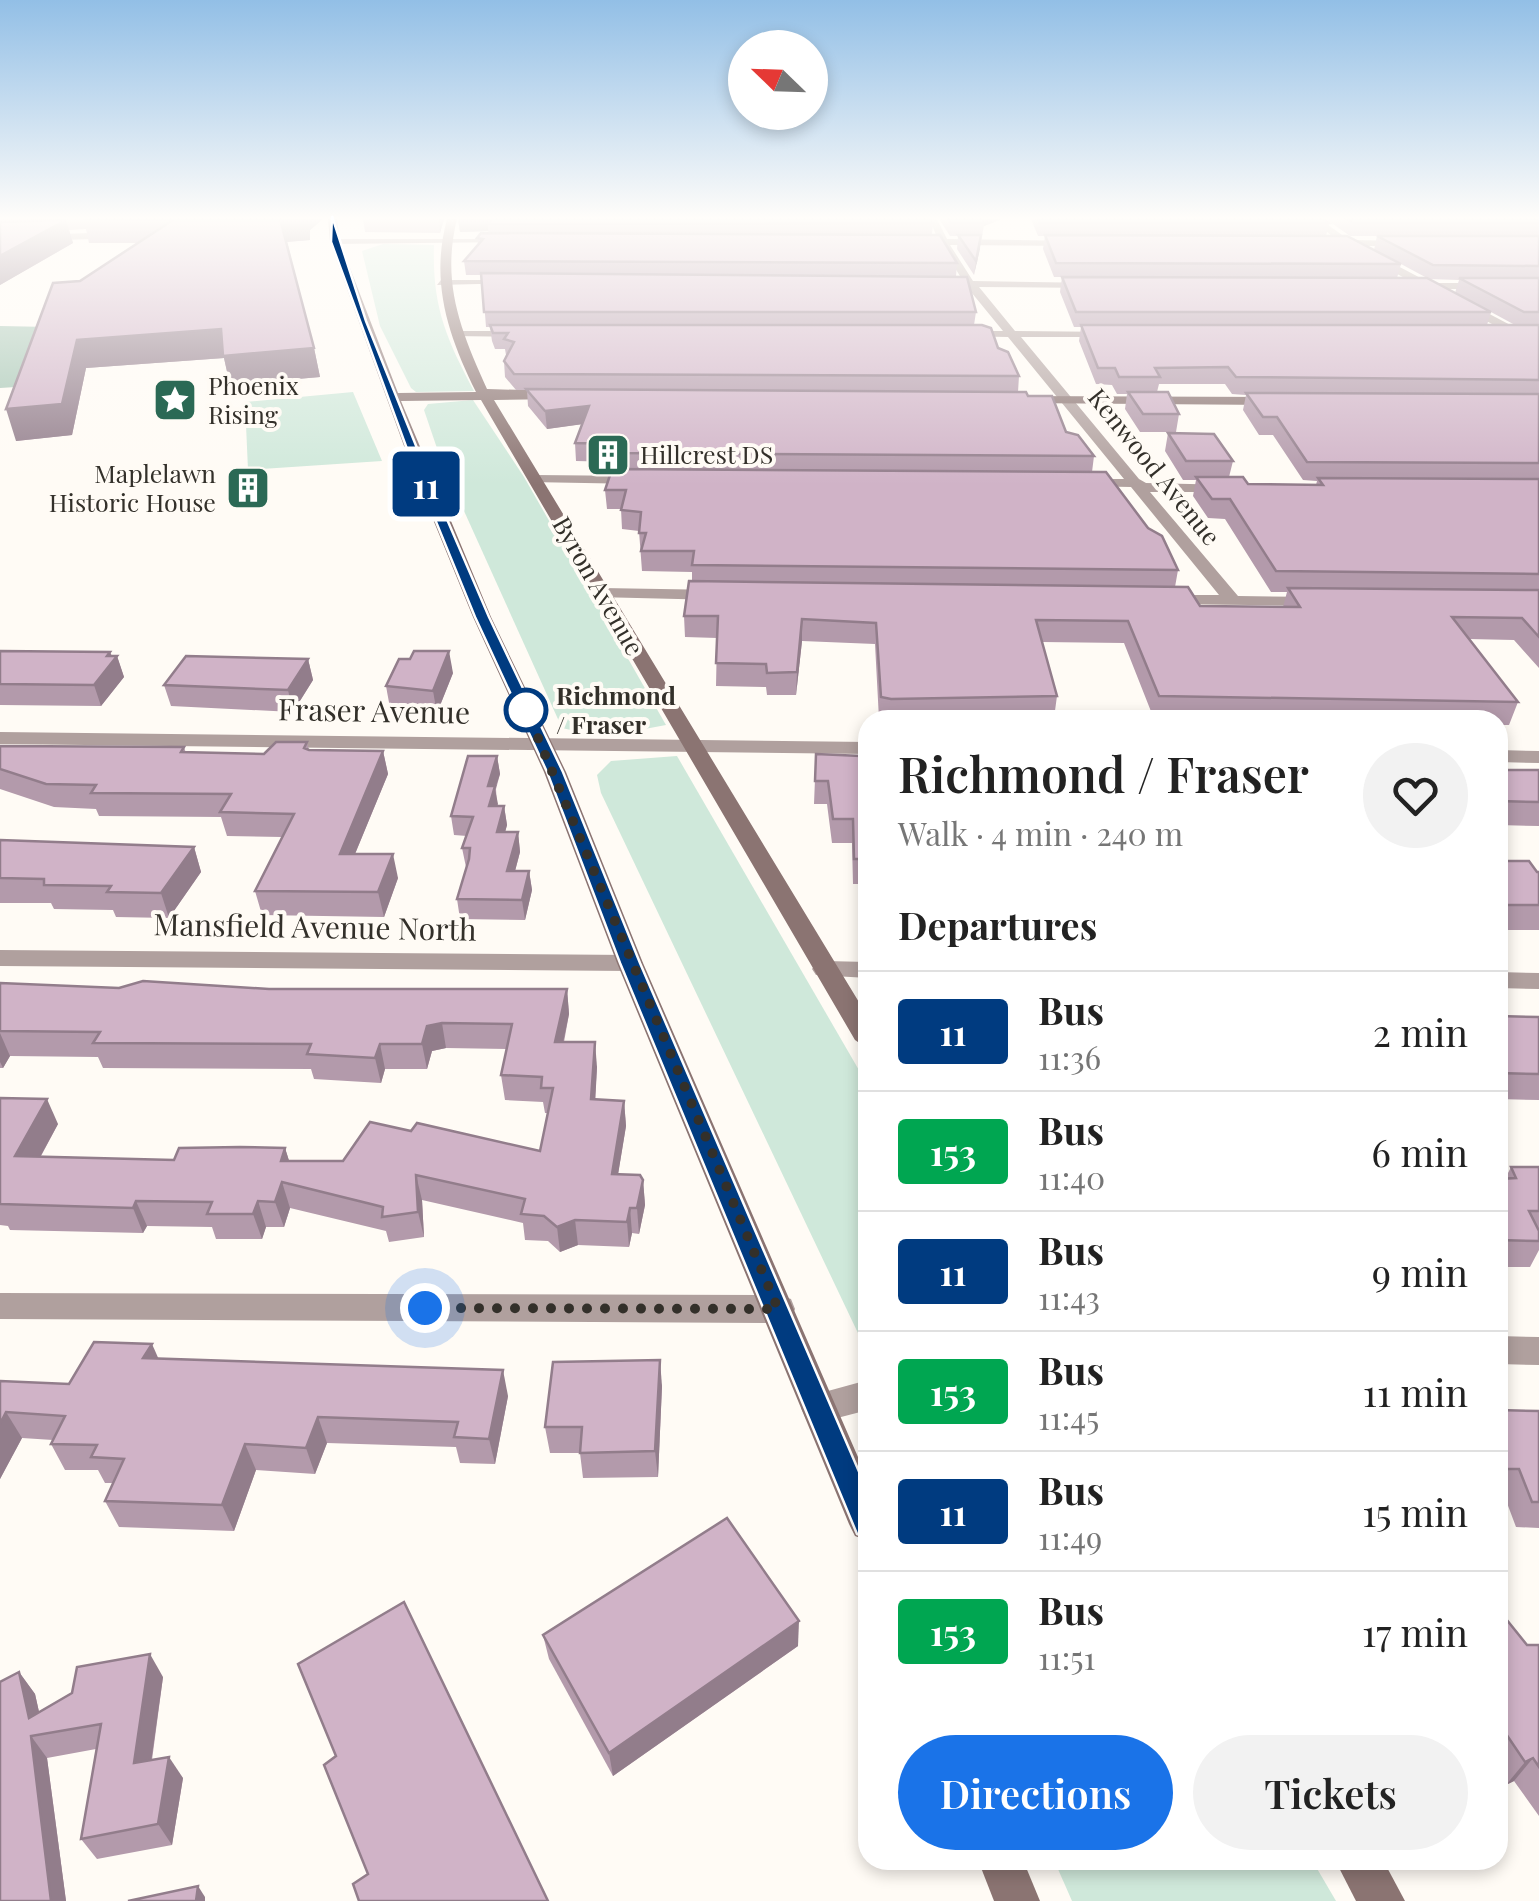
<!DOCTYPE html>
<meta charset="utf-8">
<style>
:root{--surface:#fff;--page:#f2f2f2;--text:#222;--muted:#767676;--line:#e0e0e0;--accent:#1a73e8}
body{margin:0;font-family:"Playfair Display",serif;background:var(--page);color:var(--text);height:100vh;display:flex;flex-direction:column;font-size:38px;white-space:nowrap}
*{box-sizing:border-box;margin:0}
p{font-size:32px;color:var(--muted)}
.icon{flex:none;width:55px;height:55px;fill:none;stroke:currentColor;stroke-width:2;stroke-linecap:round;stroke-linejoin:round}
.map{position:relative;flex:1;overflow:hidden}
.sheet{position:absolute;left:858px;top:710px;width:650px;height:1160px;display:flex;flex-direction:column;background:var(--surface);border-radius:30px;box-shadow:0 5px 15px #0003}
.sheet>*{flex:none}
.badge{padding:0 20px;border-radius:8px;font-size:35px;line-height:65px}
.needle{width:65px;rotate:293deg}
.fabs{position:absolute;left:728px;top:30px;display:grid;gap:20px}
.fabs a{display:grid;place-items:center;width:100px;height:100px;border-radius:50%;background:var(--surface);box-shadow:0 5px 15px #0003;font-size:50px}
.you{position:absolute;width:50px;height:50px;margin:-25px;border:8px solid #fff;border-radius:50%;background:#1a73e8;box-shadow:0 0 0 15px #1a73e833}
.map>.badge{position:absolute;translate:-50% -50%;box-shadow:0 0 0 5px #fff}
h2{padding:0 40px;font-size:38px;line-height:90px}
.round{display:grid;place-items:center;flex:none;width:105px;height:105px;border-radius:52px;background:var(--page)}
.headline{display:flex;align-items:center;justify-content:space-between;height:170px;padding:0 40px}
h1{font-size:48px;font-weight:600;line-height:75px}
.primary-button{display:flex;gap:20px;margin-top:auto;padding:20px 40px}
.primary-button a{flex:1;height:115px;border-radius:60px;background:var(--accent);color:#fff;font-size:40px;font-weight:600;line-height:115px;text-align:center}
.primary-button a+a{background:var(--page);color:var(--text)}
ul{padding:0;list-style:none}
li{display:flex;align-items:center;gap:30px;height:120px;padding:0 40px;border-top:2px solid var(--line)}
li div{flex:1}
li b{display:block;font-size:38px}
li em{font-style:normal}
li .badge{min-width:110px;font-weight:700;text-align:center}
.map>svg:first-child{display:block}
.green{fill:#cfe8da}
.forest{fill:#a4c5b3}
.lines{fill:none;stroke-linecap:round;stroke-linejoin:round}
.street{fill:#b0a09e;fill-rule:evenodd}
.secondary{fill:#8b7472;fill-rule:evenodd}
.wall{fill:#b39aab;fill-rule:evenodd}
.shaded-wall{fill:#927d8b}
.building{fill:#d0b3c7;stroke:#927d8b;stroke-width:2.5}
.line{fill:#003b80;stroke:#fff;stroke-width:2.5}
.walk{stroke:#33302a;stroke-width:10;stroke-dasharray:0 18}
.stop-dot{fill:#fff;stroke:#003b80;stroke-width:5}
.labels{text-anchor:middle;stroke-width:8;stroke-linejoin:round;paint-order:stroke}
.far-poi-label{font-size:25px;fill:#33302a;stroke:#fffbf5;text-anchor:start}
.far-street-label{font-size:25px;fill:#33302a;stroke:#fffbf5}
.far-stop-label{font-size:25px;font-weight:bold;fill:#33302a;stroke:#fffbf5;text-anchor:start}
.street-label{font-size:30px;fill:#33302a;stroke:#fffbf5}
</style>
<div class="map">
<svg width="1539" height="1901" viewBox="0 0 1539 1901">
<rect width="100%" height="100%" fill="#fffbf5"/>
<g class="green">
<path d="M383,244L434,245C432,306 446,338 474,391L416,392L411,388L380,326L362,251Z"/>
<path d="M353,392L382,461L248,470L245,402Z"/>
<path d="M473,400L524,477L666,725L602,737L562,728L441,460L424,410L428,404Z"/>
<path d="M677,756L867,1084V1352L601,793L597,775L611,761Z"/>
<path d="M1054,1860H1312L1336,1901H1072Z"/>
</g>
<path class="forest" d="M0,326L50,327L16,387L0,388Z"/>
<g class="lines">
<g class="street">
<path d="M121,219H132L93,239L0,242V236L91,233Z"/>
<path d="M929,219H937L947,239L1077,241L1074,246L950,245L973,281L1098,283L1094,288L979,287L1015,331L1118,332L1114,337H1021L1139,479L1146,483L1234,485V491L1229,492H1150L1238,596L1319,597L1325,598V606L1158,604V596L1164,595H1219L1131,487L1079,486V480L1084,479H1124L1008,337L955,336L959,331H1003L967,287L934,284L963,281L941,245L909,242L938,239Z"/>
<path d="M1311,219H1320L1349,240L1412,241L1409,246H1360L1430,283H1539V289H1442L1539,340V349L1426,289L1405,288V284L1414,283L1345,246L1326,245V241L1337,240Z"/>
<path d="M335,239H509L514,242L332,244Z"/>
<path d="M441,280H514L519,283L437,285Z"/>
<path d="M456,331H524L530,334L524,337L452,336Z"/>
<path d="M535,475L639,476L646,480L639,484L530,482V476Z"/>
<path d="M602,588L719,590L728,595L719,600L596,597V589Z"/>
<path d="M0,732L868,742V754L0,744Z"/>
<path d="M1498,750L1539,751V763L1498,762Z"/>
<path d="M0,950L630,955L643,963L630,971L0,966Z"/>
<path d="M825,961L868,962V978L816,975L812,969L816,963Z"/>
<path d="M1498,972L1539,973V989L1498,988Z"/>
<path d="M0,1293L779,1295L791,1299L795,1309L791,1319L779,1323L0,1319Z"/>
<path d="M1498,1336L1539,1337V1365L1498,1364Z"/>
<path d="M868,1380V1410L818,1423L806,1419L801,1408L806,1397Z"/>
</g>
<g class="secondary">
<path d="M328,219H337L340,242L398,393L476,392C448,335 430,282 447,219H457C441,283 461,331 487,389L560,391L566,395L560,399L494,400L868,1017V1049L855,1040L481,400L401,401L491,617L566,772L643,963L868,1480V1541L855,1536L849,1524L617,963L544,772L473,617L412,468L330,242Z"/>
<path d="M1015,396L1275,397L1282,401L1275,405L1020,403L1013,399Z"/>
<path d="M978,1860H1023L1040,1901H994Z"/>
<path d="M1335,1860H1383L1405,1901H1356Z"/>
</g>
</g>
<g class="wall">
<path d="M0,219H323L310,230V240L287,242L314,348L320,377L230,385L224,358L86,368L72,435L16,441L80,281L138,243H89L86,229L69,230L73,243L0,285Z"/>
<path d="M363,219H444L440,233L365,232Z"/>
<path d="M458,219L933,223L932,235L957,263L956,277L976,312L974,325L998,348L1019,376L1018,392L1028,396L1094,456L1092,472L1178,570L1175,587L1200,606L1283,607L1287,592H1271L1225,519L1208,518L1193,496L1196,480H1183L1165,451L1168,433L1233,461L1229,477L1248,484L1316,485L1317,481L1303,480L1273,435H1259L1243,410L1246,395L1232,394L1225,384H1159L1157,392L1179,414L1176,432H1140L1125,409L1127,394H1117L1112,385L1096,384L1079,341L1081,327H1074L1060,292L1062,277H1054L1043,249L1045,236H1038L1031,219H1323L1329,223L1326,236L1374,250L1377,236H1350L1326,219H1539V668L1514,640L1469,639L1518,702L1509,725H1498V720L1154,719L1124,643L1042,642L1057,696L1054,718L879,719L875,644L802,641L796,695H767L766,687L716,686L717,638L685,637L684,616L692,581V572L642,571L639,531L622,529L621,509H607L605,490L617,469V462L576,461L575,443L582,424L547,429L528,406L527,390H516L505,377L504,361L506,355L505,349H495L492,341L490,327H486L482,275H466L464,261L478,244L477,238L489,233L488,231L460,232ZM1401,264L1427,278H1397ZM1429,279L1459,280L1455,293ZM1491,312L1515,325H1487Z"/>
<path d="M939,219H1002L984,226L974,275L957,249L958,236H950Z"/>
<path d="M0,651L110,652L112,656H117L124,677L101,706L0,705Z"/>
<path d="M308,659L313,680L293,712L171,706L164,685Z"/>
<path d="M453,673L437,713L390,708L386,686Z"/>
<path d="M307,742L309,750L383,751L388,774L355,854L398,878L384,917L262,915L255,891L282,837L227,836L221,817L99,816L96,809L54,807L0,789V746L184,747L186,753L264,754Z"/>
<path d="M816,754L862,785H868V884H853L852,843H832L827,804H814Z"/>
<path d="M497,756L500,774L496,789L497,806H504L507,825L505,832H518L520,852L515,871H529L532,890L525,920L460,919L457,899L466,867L462,848L467,836L454,835L451,816Z"/>
<path d="M1498,770H1539V826L1498,825Z"/>
<path d="M0,840L194,847L201,872L169,918L116,917L113,910L54,909L51,903H0Z"/>
<path d="M1498,861L1539,872V930H1498Z"/>
<path d="M0,983L119,988L567,989L569,1014L564,1042L597,1067L595,1099L624,1101L626,1126L618,1174L643,1180L645,1205L639,1234L632,1233L629,1247L578,1245L560,1252L548,1241L525,1240L523,1223L422,1200L424,1237L389,1242L386,1231L290,1208L284,1227H266L262,1239H216L212,1227L147,1226L143,1233L10,1230L8,1226L0,1225V1098L58,1124L41,1156L174,1160L285,1148L289,1161H343L411,1131L540,1151L548,1113H545L543,1102L505,1100L501,1075L507,1049L446,1048L432,1051L427,1069H385L381,1083L314,1079L311,1069L103,1068L98,1057L10,1056L3,1068H0Z"/>
<path d="M1498,1016L1539,1017V1100L1498,1099Z"/>
<path d="M1511,1167H1539V1250L1530,1267H1498V1180L1505,1179Z"/>
<path d="M158,1358L508,1396L495,1464L460,1463L456,1447L327,1443L315,1474L256,1470L234,1531L119,1527L105,1501L113,1483H105L98,1470H65L51,1444L53,1440L22,1438L0,1479V1381L69,1384Z"/>
<path d="M662,1386L658,1477L583,1478L580,1453H550L545,1427Z"/>
<path d="M1498,1410L1539,1411V1528L1516,1527L1504,1495H1498Z"/>
<path d="M1498,1609L1527,1645H1539V1816L1514,1781L1506,1785L1498,1771Z"/>
<path d="M543,1635L798,1646L613,1776L549,1659Z"/>
<path d="M19,1672L35,1694L39,1712L163,1677L152,1760L183,1778L172,1845L97,1859L81,1839L96,1749L47,1758L66,1901H0Z"/>
</g>
<g class="shaded-wall">
<path d="M280,219H323L310,230V240L285,242Z"/>
<path d="M439,219H444L440,233Z"/>
<path d="M458,219H493L488,224V231L460,232Z"/>
<path d="M980,219H1002L984,226V223Z"/>
<path d="M66,220L73,243L0,285V256Z"/>
<path d="M981,235L980,249L974,275L976,261Z"/>
<path d="M221,329L314,348L320,377L230,385L224,358L86,368L72,435L16,441L6,409L77,340Z"/>
<path d="M589,406L591,423L547,429L545,411Z"/>
<path d="M802,619V641L796,695L797,672Z"/>
<path d="M449,651L453,673L437,713L433,691Z"/>
<path d="M110,652L113,661L117,656L124,677L101,706L94,685Z"/>
<path d="M308,659L313,680L293,712L288,690Z"/>
<path d="M383,751L388,774L345,878L340,854Z"/>
<path d="M497,756L500,774L495,789L498,804L491,825L488,786Z"/>
<path d="M504,806L507,825L500,851L497,832Z"/>
<path d="M518,832L520,852L510,890L507,871Z"/>
<path d="M194,847L201,872L169,918L161,893Z"/>
<path d="M393,854L398,878L384,917L378,892Z"/>
<path d="M529,871L532,890L525,920L522,900Z"/>
<path d="M567,989L569,1014L558,1067L555,1042Z"/>
<path d="M442,1023L446,1048L432,1051L427,1069L422,1044L427,1026Z"/>
<path d="M0,1033L10,1056L3,1068L0,1062Z"/>
<path d="M595,1042L597,1067L594,1124L591,1099Z"/>
<path d="M380,1044L385,1069L381,1083L375,1058Z"/>
<path d="M47,1099L58,1124L27,1181L15,1156Z"/>
<path d="M624,1101L626,1126L614,1199L612,1174Z"/>
<path d="M285,1148L293,1173L289,1186L281,1161Z"/>
<path d="M416,1175L422,1200L424,1237L418,1212Z"/>
<path d="M643,1180L645,1205L639,1234L637,1208Z"/>
<path d="M282,1182L290,1208L284,1227L275,1202Z"/>
<path d="M136,1201L147,1226L143,1233L133,1208Z"/>
<path d="M258,1201L266,1227L262,1239L253,1214Z"/>
<path d="M630,1208L632,1233L629,1247L627,1222Z"/>
<path d="M575,1220L578,1245L560,1252L557,1227Z"/>
<path d="M152,1344L164,1371L143,1358Z"/>
<path d="M660,1360L662,1386L658,1477L655,1451Z"/>
<path d="M503,1370L508,1396L495,1464L489,1439Z"/>
<path d="M6,1412L22,1438L0,1479V1424Z"/>
<path d="M318,1417L327,1443L315,1474L306,1448Z"/>
<path d="M245,1444L256,1470L234,1531L222,1505Z"/>
<path d="M799,1621L798,1646L613,1776L609,1753Z"/>
<path d="M150,1654L163,1677L148,1784L134,1763Z"/>
<path d="M19,1672L35,1694L44,1734L29,1718Z"/>
<path d="M31,1736L47,1758L66,1901H51Z"/>
<path d="M169,1757L183,1778L172,1845L158,1824Z"/>
<path d="M1533,1758L1514,1781L1506,1785L1525,1762Z"/>
<path d="M198,1886L205,1897V1901H196Z"/>
</g>
<g class="building">
<path d="M83,219H280L314,348L223,356L221,329L77,340L62,404L6,409L53,283L80,281L173,220Z"/>
<path d="M492,219H931L933,223L488,224Z"/>
<path d="M948,219H982L984,223H951Z"/>
<path d="M1038,219H1323L1329,223H1040Z"/>
<path d="M1347,219H1539V223H1353Z"/>
<path d="M66,220L0,256V222Z"/>
<path d="M481,233L940,235L957,263L464,261L483,239L477,238Z"/>
<path d="M958,235H981L976,261Z"/>
<path d="M1045,235L1347,236L1401,264L1056,263Z"/>
<path d="M1377,236H1539V266L1433,265Z"/>
<path d="M481,273L967,277L976,312H484Z"/>
<path d="M1062,277L1427,278L1491,312H1076Z"/>
<path d="M1459,278H1539V312H1524Z"/>
<path d="M490,325H982L991,328L998,348L1008,352L1019,376L514,374L504,361L514,342L504,339L508,333H493Z"/>
<path d="M1081,325H1539V380L1236,377L1228,367L1155,368L1160,377H1119L1115,368H1098Z"/>
<path d="M526,389L1026,392L1028,396H1052L1066,432L1078,435L1094,456L616,453L619,444L575,443L589,406L545,411Z"/>
<path d="M1128,392H1168L1179,414H1143Z"/>
<path d="M1246,393L1539,394V463L1307,462L1277,417H1263Z"/>
<path d="M1168,433L1214,434L1233,461H1186Z"/>
<path d="M612,469L1106,472L1148,528L1162,536L1178,570L692,565L694,551H641L646,533H639L641,512L621,510L626,490H605Z"/>
<path d="M1196,477H1243L1248,484L1323,485L1318,478L1539,479V574L1276,571L1230,499H1212Z"/>
<path d="M689,581L1188,587L1200,606L1300,607L1288,588L1539,590V637L1522,618L1452,617L1518,702L1159,696L1128,621L1036,620L1057,696L891,699L881,697L876,623L802,619L797,672L767,673L766,664L716,663L718,616H684Z"/>
<path d="M0,651L110,652L107,656H117L94,685L0,684Z"/>
<path d="M414,651H449L433,691L386,686L399,659H410Z"/>
<path d="M186,656L308,659L288,690L164,685Z"/>
<path d="M276,742H307L304,748L309,750L383,751L340,854H393L378,892L255,891L294,814L220,812L231,794L91,793L96,785L46,784L0,769V746L184,747L181,752L264,754Z"/>
<path d="M816,754L861,756L862,785H868V859H854L853,819H833L828,781H815Z"/>
<path d="M468,756H497L488,786H495L489,806H504L497,832H518L507,871H529L522,900L457,899L469,859L470,848H462L473,817L451,816Z"/>
<path d="M1498,770H1539V802L1498,801Z"/>
<path d="M0,840L194,847L161,893L107,892L111,886L44,885V879L0,878Z"/>
<path d="M1498,861H1529L1537,872H1539V905H1498V868H1501Z"/>
<path d="M143,981L269,989H567L555,1042H595L591,1099L624,1101L612,1174L640,1175L643,1180L637,1208H630L627,1222L575,1220L557,1227L544,1216L521,1214L525,1199L416,1175L418,1212L382,1217L383,1207L282,1182L275,1202L258,1201L253,1214H207L212,1202L136,1201L133,1208L0,1204V1098L47,1099L15,1156L174,1160L179,1148L240,1147L285,1148L281,1161H343L370,1122L411,1131L417,1123L540,1151L553,1088H541L542,1077L501,1075L512,1024L442,1023L427,1026L422,1044H380L375,1058L307,1054L311,1044L93,1043L100,1032L0,1031V983L119,988Z"/>
<path d="M1498,1016L1539,1017V1074L1498,1073Z"/>
<path d="M1511,1167H1539V1211H1529L1539,1231V1241L1498,1240V1179L1516,1178Z"/>
<path d="M94,1342L152,1344L143,1358L503,1370L489,1439L454,1437L458,1422L318,1417L306,1448L245,1444L222,1505L105,1501L124,1459L91,1457L97,1445L51,1444L65,1416L6,1412L0,1424V1381L69,1384Z"/>
<path d="M660,1360L655,1451L580,1453L582,1427H545L553,1362Z"/>
<path d="M1498,1410L1539,1411V1502H1532L1519,1469H1498Z"/>
<path d="M727,1518L799,1621L609,1753L543,1635Z"/>
<path d="M404,1602L548,1901H359L353,1884L368,1874L324,1765L336,1756L298,1664Z"/>
<path d="M1498,1609L1527,1645H1539V1767L1533,1758L1525,1762L1498,1722Z"/>
<path d="M150,1654L134,1763L169,1757L158,1824L81,1839L101,1724L31,1736L51,1901H0V1682L19,1672L29,1718L72,1693L77,1667Z"/>
<path d="M198,1886L196,1901H128Z"/>
</g>
<linearGradient id="sky" x2="0" y2="1"><stop stop-color="#92bfe6"/><stop offset="0.45" stop-color="#fffdfa"/><stop offset="1" stop-color="#fffdfa" stop-opacity="0"/></linearGradient>
<rect width="1539" height="485" fill="url(#sky)"/>
<path class="line" d="M332,216L366,321L425,468L489,617L563,772L640,963L882,1525L878,1534L868,1538L857,1534L620,963L547,772L475,617L414,468L331,242Z"/>
<g class="lines">
<path class="walk" d="M425,1308L778,1309L522,700L526,710"/>
</g>
<defs>
<symbol id="sight-square" viewBox="-11 -11 22 22"><rect x="-9" y="-9" width="18" height="18" rx="4" fill="#2b6955" stroke="#fffbf5"/><path d="M0-6L1.8-2.2L6-1.7L2.9 1.2L3.7 5.4L0 3.3L-3.7 5.4L-2.9 1.2L-6-1.7L-1.8-2.2Z" fill="#fff"/></symbol>
<symbol id="building-square" viewBox="-11 -11 22 22"><rect x="-9" y="-9" width="18" height="18" rx="4" fill="#2b6955" stroke="#fffbf5"/><path d="M-4-6H4V6H1V3H-1V6H-4ZM-2.5-4.3h1.7v1.8h-1.7ZM.8-4.3h1.7v1.8H.8ZM-2.5-1h1.7V.8h-1.7ZM.8-1h1.7V.8H.8Z" fill="#fff"/></symbol>
</defs>
<g fill-rule="evenodd">
<use href="#sight-square" x="150" y="375" width="50" height="50"/>
<use href="#building-square" x="583" y="430" width="50" height="50"/>
<use href="#building-square" x="223" y="463" width="50" height="50"/>
</g>
<circle class="stop-dot" cx="526" cy="710" r="20"/>
<g class="labels">
<g class="far-poi-label">
<text x="208" y="395">Phoenix<tspan x="208" dy="29">Rising</tspan></text>
<text x="640" y="464">Hillcrest DS</text>
<text x="216" y="483" text-anchor="end">Maplelawn<tspan x="216" dy="29">Historic House</tspan></text>
</g>
<g class="far-street-label">
<text transform="translate(1154 467) rotate(51)" y="9">Kenwood Avenue</text>
<text transform="translate(598 586) rotate(60)" y="9">Byron Avenue</text>
</g>
<g class="far-stop-label">
<text x="556" y="705">Richmond<tspan x="556" dy="29">/ Fraser</tspan></text>
</g>
<g class="street-label">
<text transform="translate(374 712) rotate(1)" y="10">Fraser Avenue</text>
<text transform="translate(315 928) rotate(1)" y="10">Mansfield Avenue North</text>
</g>
</g>
</svg>
<div class="fabs">
<a><svg class="needle" viewBox="-14 -14 28 28"><path d="M0-13l5 13h-10z" fill="#e53935"/><path d="M0 13l5-13h-10z" fill="#767676"/></svg></a>
</div>
<div class="you" style="left:425px;top:1308px"></div>
<b class="badge" style="left:426px;top:484px;background:#003b80;color:#fff">11</b>
<section class="sheet">
<div class="headline"><div><h1>Richmond / Fraser</h1><p>Walk · 4 min · 240 m</p></div><a class="round"><svg class="icon" aria-label="heart" viewBox="0 0 24 24"><path d="M12 20l-8-8c-3-5 5-10 8-4 3-6 11-1 8 4z"/></svg></a></div>
<h2>Departures</h2>
<ul>
<li><span class="badge" style="background:#003b80;color:#fff">11</span><div><b>Bus</b><p>11:36</p></div><em>2 min</em></li>
<li><span class="badge" style="background:#00a651;color:#fff">153</span><div><b>Bus</b><p>11:40</p></div><em>6 min</em></li>
<li><span class="badge" style="background:#003b80;color:#fff">11</span><div><b>Bus</b><p>11:43</p></div><em>9 min</em></li>
<li><span class="badge" style="background:#00a651;color:#fff">153</span><div><b>Bus</b><p>11:45</p></div><em>11 min</em></li>
<li><span class="badge" style="background:#003b80;color:#fff">11</span><div><b>Bus</b><p>11:49</p></div><em>15 min</em></li>
<li><span class="badge" style="background:#00a651;color:#fff">153</span><div><b>Bus</b><p>11:51</p></div><em>17 min</em></li>
</ul>
<div class="primary-button"><a>Directions</a><a>Tickets</a></div>
</section>
</div>
